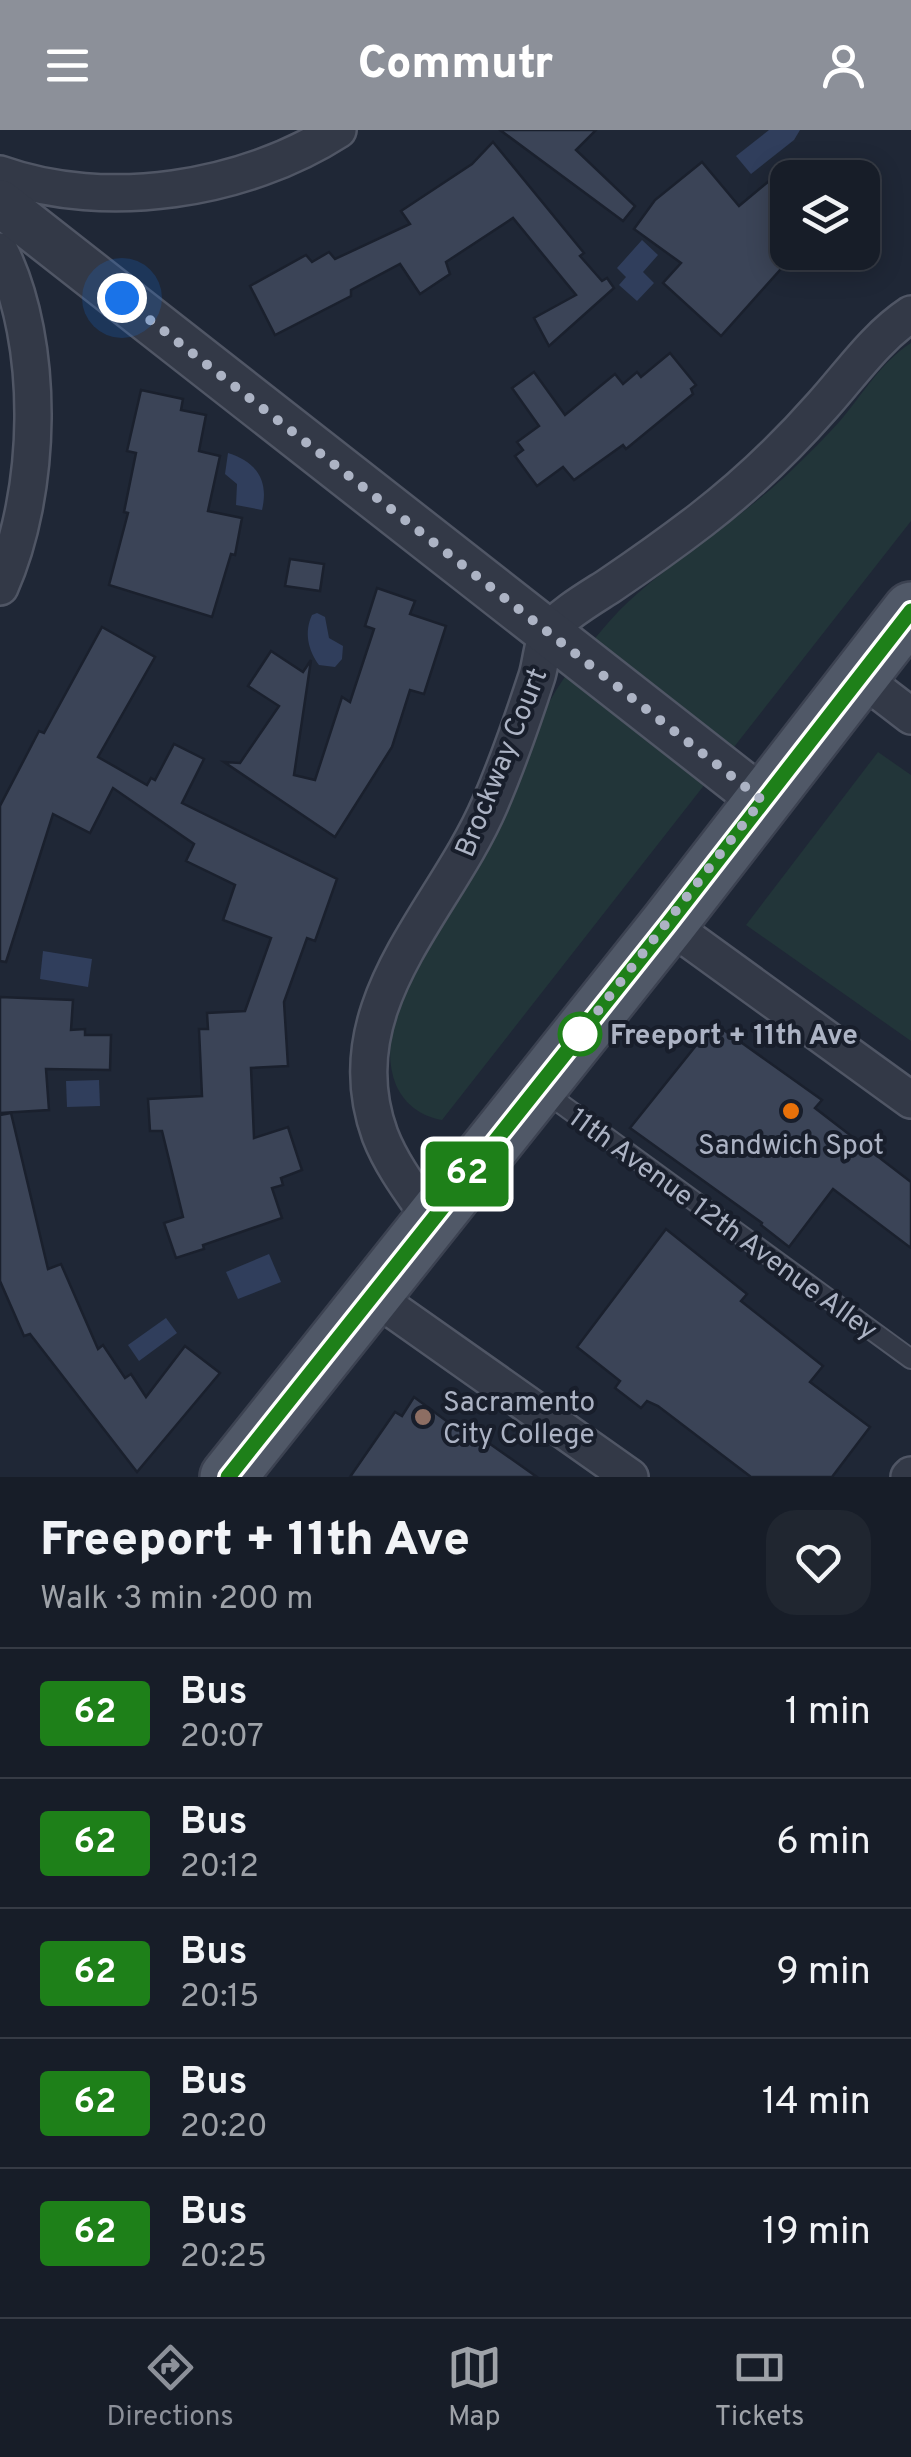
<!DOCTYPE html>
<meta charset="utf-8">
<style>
:root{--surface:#171d28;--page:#202630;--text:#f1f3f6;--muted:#9ea2a8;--line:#363b45;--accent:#8c9099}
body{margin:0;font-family:Overpass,sans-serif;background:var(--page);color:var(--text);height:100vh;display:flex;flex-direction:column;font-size:38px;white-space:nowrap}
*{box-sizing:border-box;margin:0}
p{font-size:32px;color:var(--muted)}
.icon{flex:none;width:55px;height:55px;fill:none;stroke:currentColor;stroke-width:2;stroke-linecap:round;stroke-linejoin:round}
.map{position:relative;height:1347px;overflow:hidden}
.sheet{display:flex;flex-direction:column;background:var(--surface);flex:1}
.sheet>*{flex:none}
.badge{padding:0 20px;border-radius:8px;font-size:35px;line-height:65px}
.buttons{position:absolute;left:770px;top:30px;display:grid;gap:20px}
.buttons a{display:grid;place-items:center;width:110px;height:110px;border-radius:20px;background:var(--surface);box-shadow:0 5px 25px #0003,0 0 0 2px var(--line);font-size:50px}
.you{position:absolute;width:50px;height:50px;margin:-25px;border:8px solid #fff;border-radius:50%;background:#1a73e8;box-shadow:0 0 0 15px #1a73e833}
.map>.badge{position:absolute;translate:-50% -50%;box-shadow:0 0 0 5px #fff}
.round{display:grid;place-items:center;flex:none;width:105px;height:105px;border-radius:30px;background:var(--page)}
.summary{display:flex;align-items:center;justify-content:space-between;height:170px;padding:0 40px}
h1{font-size:48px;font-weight:800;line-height:75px}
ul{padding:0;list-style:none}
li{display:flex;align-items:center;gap:30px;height:130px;padding:0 40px;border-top:2px solid var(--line)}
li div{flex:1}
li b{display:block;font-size:38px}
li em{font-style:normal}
li .badge{min-width:110px;font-weight:700;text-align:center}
header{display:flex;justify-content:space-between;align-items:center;height:130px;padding:0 40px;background:var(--accent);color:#fff;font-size:45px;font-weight:800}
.menu{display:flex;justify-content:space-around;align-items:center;height:140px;border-top:2px solid var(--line);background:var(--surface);font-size:28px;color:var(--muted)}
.menu a{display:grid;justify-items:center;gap:5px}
.menu .active{color:var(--accent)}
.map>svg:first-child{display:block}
.green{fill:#223539}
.water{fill:#303e5c}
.building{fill:#3b4457;stroke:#1a202d;stroke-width:2.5}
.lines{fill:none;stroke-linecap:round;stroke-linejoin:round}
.service-casing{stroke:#505665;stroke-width:22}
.minor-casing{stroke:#505665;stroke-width:40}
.tertiary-casing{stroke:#505665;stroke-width:50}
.primary-casing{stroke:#3c4251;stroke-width:60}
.service{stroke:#333947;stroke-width:18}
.minor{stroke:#333947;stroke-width:35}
.tertiary{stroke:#333947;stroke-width:45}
.primary{stroke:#505867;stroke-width:55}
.line-casing{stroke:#fff;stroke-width:22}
.line{stroke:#1e8019;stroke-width:15}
.walk{stroke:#acb3c4;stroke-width:10;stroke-dasharray:0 18}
.stop-dot{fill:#fff;stroke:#1e8019;stroke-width:5}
.food-dot{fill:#e8710a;stroke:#181e2b;stroke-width:4}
.education-dot{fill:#8d6e63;stroke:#181e2b;stroke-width:4}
.labels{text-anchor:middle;stroke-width:8;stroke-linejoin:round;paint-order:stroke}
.street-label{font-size:28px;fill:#acb3c4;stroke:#181e2b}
.stop-label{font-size:28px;font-weight:bold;fill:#acb3c4;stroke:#181e2b;text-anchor:start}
.poi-label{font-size:28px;fill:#acb3c4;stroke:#181e2b}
</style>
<header><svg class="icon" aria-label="menu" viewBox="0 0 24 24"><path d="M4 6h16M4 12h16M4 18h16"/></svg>Commutr<svg class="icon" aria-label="person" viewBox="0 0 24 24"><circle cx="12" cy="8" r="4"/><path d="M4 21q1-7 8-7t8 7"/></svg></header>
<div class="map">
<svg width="911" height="1347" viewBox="0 0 911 1347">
<rect width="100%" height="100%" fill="#1f2736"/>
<g class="green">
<path d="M911,213V391L442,990C421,986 405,975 396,955C366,881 457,777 489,714C518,655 531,589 573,536C593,511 613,484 638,463C688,420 744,386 792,340C808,324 825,308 840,291C862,265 882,231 911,213Z"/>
<path d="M878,622L911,645V911L746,795Z"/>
</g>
<g class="water">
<path d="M769,0H800L794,10L751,44L736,26Z"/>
<path d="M642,110L658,125L643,142L654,153L637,171L619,155L626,147L617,138Z"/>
<path d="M228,323C257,332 269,351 262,380L236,375L237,354L225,344Z"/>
<path d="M317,483L325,487L329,508L343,516L342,529L335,537L319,535C308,520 304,502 312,485Z"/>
<path d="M43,821L92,829L88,857L40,849Z"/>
<path d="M99,950L100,976L67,977L66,951Z"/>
<path d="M269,1124L281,1152L238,1169L226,1142Z"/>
<path d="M166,1188L177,1203L139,1231L128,1215Z"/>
</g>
<g class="building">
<path d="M500,0H596L576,20L635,76L623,91Z"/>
<path d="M493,12L584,123L580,126L602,151L607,148L614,158L549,216L534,188L576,165L513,88L446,132L450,144L420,164L400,134L351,160V166L275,205L250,156L306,125L312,132L329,122L335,129L410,94L401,81L472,34Z"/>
<path d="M702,32L739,76L788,35V131L721,206L663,153L681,133L634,99L655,70Z"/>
<path d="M670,223L696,255L691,259L693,264L626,319L623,315L574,350L563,337L537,356L515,326L523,320L517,312L539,296L512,258L534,242L565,285L615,244L623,254L637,242L641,247Z"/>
<path d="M141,260L183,269L181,280L206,285L199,321L220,326L208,381L242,388L235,425L231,424L212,487L109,455L128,383L124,382L136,323L127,321Z"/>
<path d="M290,429L324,434L320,461L285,456Z"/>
<path d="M377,458L415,471L410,484L446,496L424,564L410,560L392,617L335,707L224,632L240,633L279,576L248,556L271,521L303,542L311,530L294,645L315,650L342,567L350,572L374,499L365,496Z"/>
<path d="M102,497L155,527L98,627L147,655L151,648L155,650L174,614L204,629L182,673L337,749L315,811L307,808L284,872L288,936L251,938L254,1008L288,997L302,1040L281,1048L283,1055L272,1058L282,1088L203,1115L204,1119L176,1128L164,1093L183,1087L162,1001H150L148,969L202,966L199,899H208L207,883L245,881L271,808L223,790L235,755L186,731L194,714L113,658L90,703L53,684L6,832L0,831V676L39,601L44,603Z"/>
<path d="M0,867L73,870L71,900L85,899V905H111L110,940L46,939L49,980L0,983Z"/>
<path d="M714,893L822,970L815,978L911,1052V1118L833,1059L789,1117L761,1095L762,1093L630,998Z"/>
<path d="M11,983L48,1139L61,1134L98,1219L103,1215L125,1248L131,1244L146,1267L185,1216L220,1243L137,1342L30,1204L24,1206L0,1151V985Z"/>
<path d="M666,1099L747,1164L741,1171L823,1236L810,1252L870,1297L832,1347H751L658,1276L647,1271L641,1278L615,1258L620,1251L577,1217Z"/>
<path d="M414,1267L479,1315L483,1309L537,1347H350L395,1282L402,1286Z"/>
</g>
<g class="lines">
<defs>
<path id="service" d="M542,960L911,1229"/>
<g id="minor">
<path d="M0,44C106,82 245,60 338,0"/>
<path d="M0,121C46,214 42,363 0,457"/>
<path d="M859,546L911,586"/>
<path d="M668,794L911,970"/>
<path d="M431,1089C413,1063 392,1036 380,1005C333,876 443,783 490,674C508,632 523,589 537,546C541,533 542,513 549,502C559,486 592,467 609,456C640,435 671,413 701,390C745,356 785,318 822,276C851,244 875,208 911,184"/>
<path d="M372,1165L630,1347"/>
<path d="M909,1347L911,1345"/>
</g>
<path id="tertiary" d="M0,73L762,670"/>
<path id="primary" d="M228,1347L668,794L911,480"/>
</defs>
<use href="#service" class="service-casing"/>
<use href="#minor" class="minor-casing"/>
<use href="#tertiary" class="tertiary-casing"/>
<use href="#primary" class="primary-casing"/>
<use href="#service" class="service"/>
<use href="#minor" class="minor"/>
<use href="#tertiary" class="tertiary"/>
<use href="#primary" class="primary"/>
</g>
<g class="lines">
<defs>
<path id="line" d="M228,1347L668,794L911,481"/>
</defs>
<use href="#line" class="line-casing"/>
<use href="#line" class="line"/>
<path class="walk" d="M122,168L762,670L580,904"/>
</g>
<circle class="stop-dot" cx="580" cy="904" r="20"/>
<circle class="food-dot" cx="791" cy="981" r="10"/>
<circle class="education-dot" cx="423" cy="1287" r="10"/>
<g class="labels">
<g class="street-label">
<text transform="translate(500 632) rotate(-68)" y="10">Brockway Court</text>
<text transform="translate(724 1093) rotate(36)" y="10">11th Avenue 12th Avenue Alley</text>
</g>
<g class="stop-label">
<text x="610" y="914">Freeport + 11th Ave</text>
</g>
<g class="poi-label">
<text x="791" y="1024">Sandwich Spot</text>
<text x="443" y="1281" text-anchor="start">Sacramento<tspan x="443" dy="32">City College</tspan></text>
</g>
</g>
</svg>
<div class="buttons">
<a><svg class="icon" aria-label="layers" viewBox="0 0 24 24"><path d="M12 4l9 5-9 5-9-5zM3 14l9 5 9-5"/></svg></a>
</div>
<div class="you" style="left:122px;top:168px"></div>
<b class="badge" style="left:467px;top:1044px;background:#1e8019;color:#fff">62</b>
</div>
<section class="sheet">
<div class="summary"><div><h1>Freeport + 11th Ave</h1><p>Walk · 3 min · 200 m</p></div><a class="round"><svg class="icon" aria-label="heart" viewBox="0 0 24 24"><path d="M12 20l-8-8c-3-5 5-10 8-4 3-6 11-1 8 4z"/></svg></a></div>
<ul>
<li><span class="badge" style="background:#1e8019;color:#fff">62</span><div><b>Bus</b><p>20:07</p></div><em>1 min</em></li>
<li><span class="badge" style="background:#1e8019;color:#fff">62</span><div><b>Bus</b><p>20:12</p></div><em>6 min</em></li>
<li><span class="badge" style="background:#1e8019;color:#fff">62</span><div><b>Bus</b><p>20:15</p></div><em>9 min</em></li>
<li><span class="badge" style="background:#1e8019;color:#fff">62</span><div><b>Bus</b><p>20:20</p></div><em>14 min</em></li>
<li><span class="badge" style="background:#1e8019;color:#fff">62</span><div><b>Bus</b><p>20:25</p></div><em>19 min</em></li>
</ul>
</section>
<nav class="menu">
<a class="active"><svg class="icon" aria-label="directions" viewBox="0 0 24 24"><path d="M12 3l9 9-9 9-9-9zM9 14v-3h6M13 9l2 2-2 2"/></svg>Directions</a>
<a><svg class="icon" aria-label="map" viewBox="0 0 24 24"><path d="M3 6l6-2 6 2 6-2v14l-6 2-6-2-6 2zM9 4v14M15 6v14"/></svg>Map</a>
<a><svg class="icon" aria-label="tickets" viewBox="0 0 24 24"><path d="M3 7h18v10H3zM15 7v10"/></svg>Tickets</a>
</nav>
